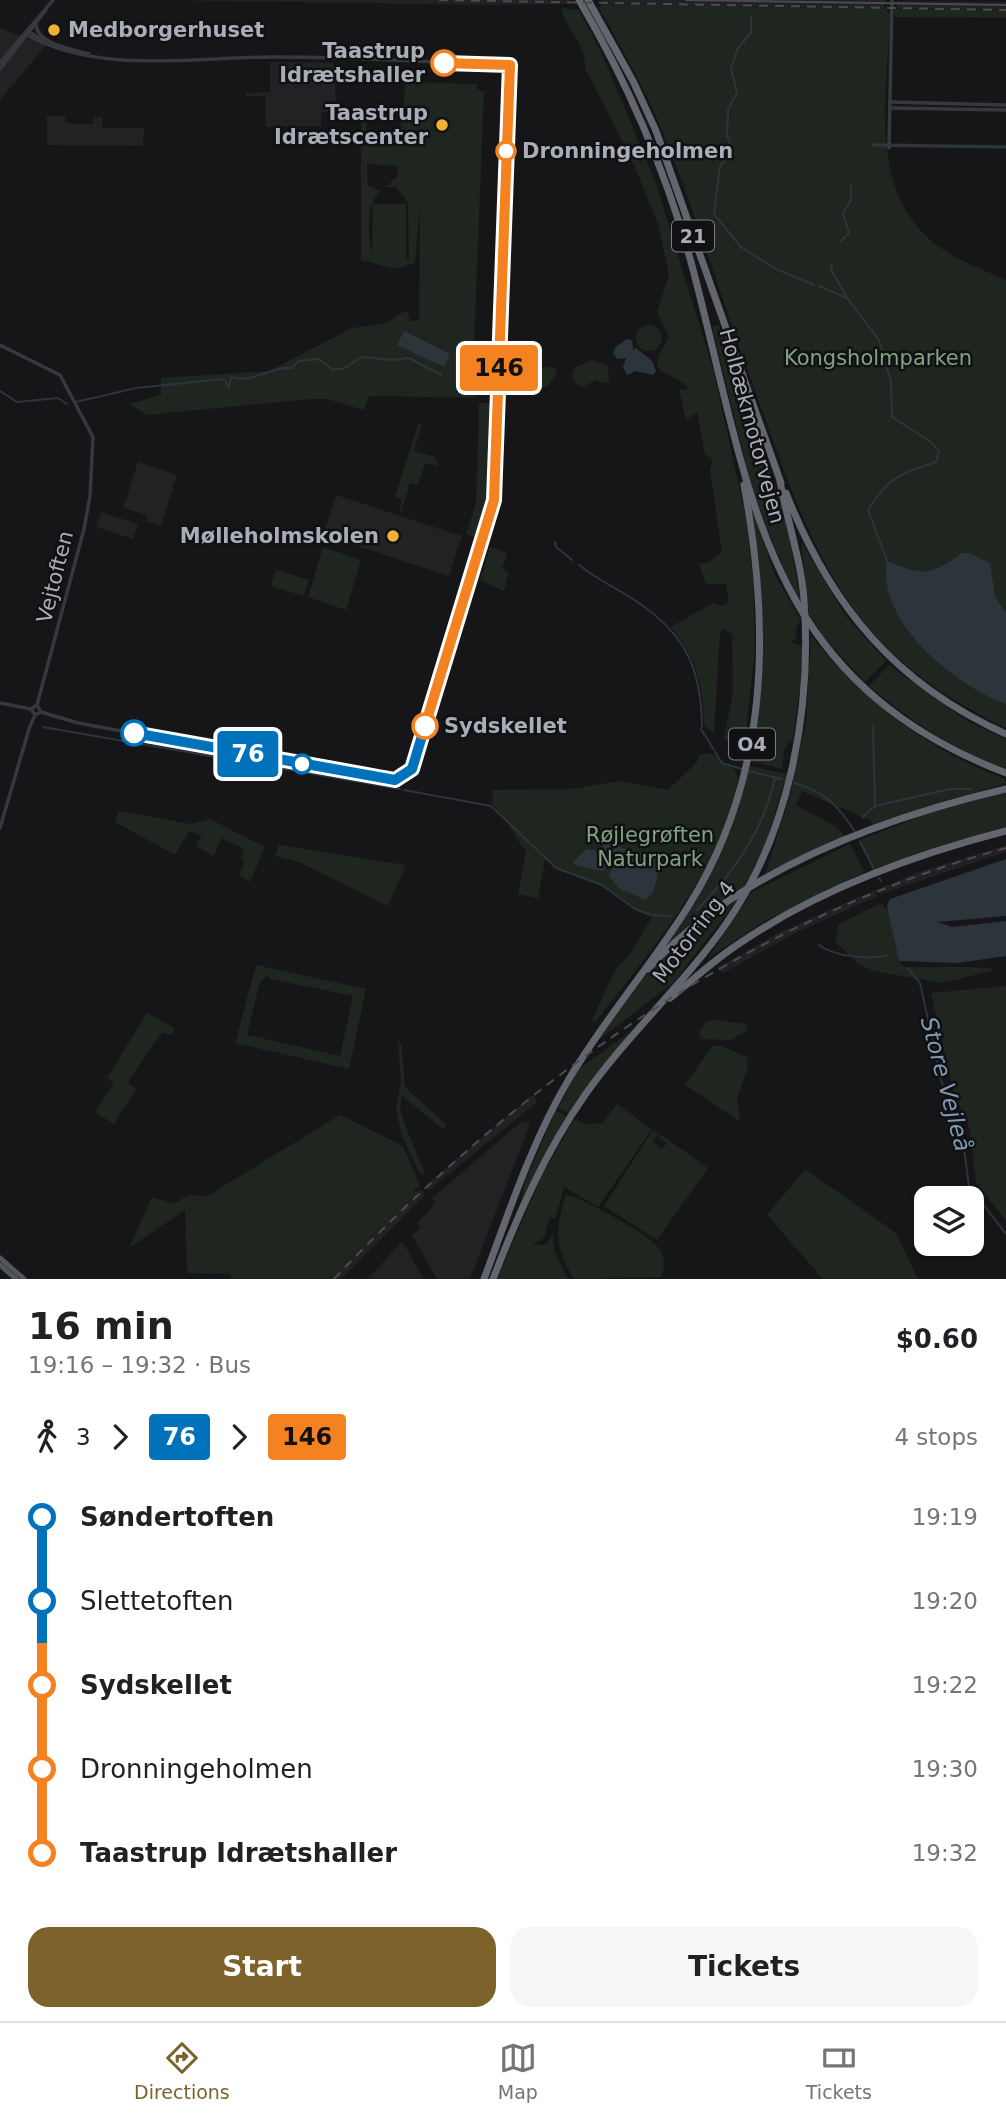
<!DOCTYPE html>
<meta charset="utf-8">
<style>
:root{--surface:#fff;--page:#f6f6f6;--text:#202124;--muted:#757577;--line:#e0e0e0;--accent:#7e622b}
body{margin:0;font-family:"DejaVu Sans",sans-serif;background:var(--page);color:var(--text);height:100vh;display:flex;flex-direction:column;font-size:26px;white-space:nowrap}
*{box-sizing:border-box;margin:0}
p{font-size:23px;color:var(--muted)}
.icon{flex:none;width:38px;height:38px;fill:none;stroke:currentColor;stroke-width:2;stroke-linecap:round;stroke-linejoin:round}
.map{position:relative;height:1279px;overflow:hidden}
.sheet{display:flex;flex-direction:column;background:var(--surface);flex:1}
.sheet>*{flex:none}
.badge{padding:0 14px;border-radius:5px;font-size:24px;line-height:46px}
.buttons{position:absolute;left:914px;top:1186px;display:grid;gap:14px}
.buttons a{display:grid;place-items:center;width:70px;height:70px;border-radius:14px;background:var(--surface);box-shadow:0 2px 5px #0004;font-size:35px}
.map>.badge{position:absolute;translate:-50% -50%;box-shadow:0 0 0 4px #fff}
.legs{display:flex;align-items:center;gap:10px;height:77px;padding:0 28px;font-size:23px}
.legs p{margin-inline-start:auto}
.headline{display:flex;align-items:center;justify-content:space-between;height:119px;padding:0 28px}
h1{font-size:38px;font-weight:700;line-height:52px}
.button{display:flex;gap:14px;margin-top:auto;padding:14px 28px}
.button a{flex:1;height:80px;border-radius:21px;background:var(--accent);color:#fff;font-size:28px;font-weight:700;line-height:80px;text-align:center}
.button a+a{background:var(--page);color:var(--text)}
ul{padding:0 28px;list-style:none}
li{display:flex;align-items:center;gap:24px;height:84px;font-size:26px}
li i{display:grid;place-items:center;width:10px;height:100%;margin:0 9px;background:currentColor}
li i::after{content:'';width:18px;height:18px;margin:-9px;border:5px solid;border-radius:50%;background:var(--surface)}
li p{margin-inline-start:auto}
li:first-child i{background:linear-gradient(#0000 50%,currentColor 0)}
li:last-child i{background:linear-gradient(currentColor 50%,#0000 0)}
.tabs{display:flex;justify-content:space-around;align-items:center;height:98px;border-top:2px solid var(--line);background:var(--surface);font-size:19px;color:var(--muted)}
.tabs a{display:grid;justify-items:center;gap:4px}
.tabs .current{color:var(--accent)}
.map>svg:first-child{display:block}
.built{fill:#222225}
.green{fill:#1e261f;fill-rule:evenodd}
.water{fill:#2c353c}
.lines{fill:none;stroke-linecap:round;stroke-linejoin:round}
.stream{stroke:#2c353c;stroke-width:2}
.canal{stroke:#2c353c;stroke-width:3.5}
.minor{stroke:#37383d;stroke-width:3.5}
.major{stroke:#53555c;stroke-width:5}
.highway{stroke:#63666e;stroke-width:7}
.tram{stroke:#4a4c52;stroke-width:2}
.rail{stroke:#4a4c52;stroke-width:2;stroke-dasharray:9 7;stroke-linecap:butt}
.line-1-casing{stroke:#fff;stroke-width:16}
.line-2-casing{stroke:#fff;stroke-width:16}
.line-1{stroke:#0072bc;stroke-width:10}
.line-2{stroke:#f58220;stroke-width:10}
.poi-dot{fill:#f2b134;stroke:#111113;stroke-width:2.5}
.stop-2-dot{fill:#fff;stroke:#f58220;stroke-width:3.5}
.stop-1-dot{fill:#fff;stroke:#0072bc;stroke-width:3.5}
.labels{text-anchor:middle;stroke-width:5;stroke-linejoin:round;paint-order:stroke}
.shield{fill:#111113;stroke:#7b7e86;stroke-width:2}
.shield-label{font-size:19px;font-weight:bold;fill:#a8adb8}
.poi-label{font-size:21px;font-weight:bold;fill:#a8adb8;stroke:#111113;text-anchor:end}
.stop-label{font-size:21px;font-weight:bold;fill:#a8adb8;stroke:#111113;text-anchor:start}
.park-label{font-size:21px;fill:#7fa381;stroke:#111113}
.street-label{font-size:21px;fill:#a8adb8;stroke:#111113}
.water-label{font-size:23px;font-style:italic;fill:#7f9bb3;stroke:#111113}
</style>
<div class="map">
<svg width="1006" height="1279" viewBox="0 0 1006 1279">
<rect width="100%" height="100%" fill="#161618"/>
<g class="built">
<path d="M164,0H568L570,4L491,5Z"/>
<path d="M602,0H885V9L603,4Z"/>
<path d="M897,1L1006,2V11L897,9Z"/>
<path d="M0,28L46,45L0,100Z"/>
<path d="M270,62L332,63L335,66L336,124L335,112H321V126L266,127L265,96H246V93L270,92Z"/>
<path d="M103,102L102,128H144L143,146L47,145V116H65V122L71,124H93L94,117H102Z"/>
<path d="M138,462L177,475L161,526L146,521L147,515L123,508Z"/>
<path d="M336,495L462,536L449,576L323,535Z"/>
<path d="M101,512L138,524L133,539L96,527Z"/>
<path d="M1006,845V852L881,894L876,890L919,872Z"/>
<path d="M875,890L877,896L874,898L797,932L723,973L717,970L718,967L780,932Z"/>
<path d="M531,1096H535L536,1103L428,1191L427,1184Z"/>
<path d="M522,1121L530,1124L470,1279H437L412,1236L421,1227L417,1224L435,1203L432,1198Z"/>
<path d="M423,1190L424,1196L341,1279H330L411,1193Z"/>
<path d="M402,1241L424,1279H368Z"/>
</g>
<g class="green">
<path d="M603,4L885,9L890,14C888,85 868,181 926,236C948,257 978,267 1006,280V728C954,703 903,670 866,625C812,558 786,476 757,396C723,305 696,211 658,121C641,82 620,45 599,8Z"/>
<path d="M561,8L579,10L602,54L656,183L714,373L746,518L753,578L755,649L743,758L724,738L733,692L732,635L724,628L720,632L714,734L704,724C704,686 696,656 671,627L713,603L722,606L729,602L726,584H706L699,563H708L722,552L710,470L713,459L705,454L697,412L686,420L679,390L689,388C680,378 668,378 657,367L659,355L669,337L657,312L669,275L658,224L634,165L585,68C587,44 566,30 561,8Z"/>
<path d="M894,9L1006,11V18L894,17Z"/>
<path d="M406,82L477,84V90L484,91L474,345L477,354L476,398L369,396L364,410L327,399H310L147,415L129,404L161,395V378L269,371L352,328L387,323L403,312H408L410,321L419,320L420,206L415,263L395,269L361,260V117L367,124L364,145L388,144L399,140ZM367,164L398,166L397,179H393L390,184L384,187H396L408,203L409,259L406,258V204H373L372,259C370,237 364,208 380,191L368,185Z"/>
<path d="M719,325L779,497L790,536L800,599L797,600L753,494L712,327Z"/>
<circle cx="649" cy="338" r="13"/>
<path d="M593,360L608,366L609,381L606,384L596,380L583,387L575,383L572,375L575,367Z"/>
<path d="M548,367L555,368L557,372L547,387L516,389L503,382L504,368Z"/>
<path d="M479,403H496L492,503L481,540L466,534L476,503Z"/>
<path d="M418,424L422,425L414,451L435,457L438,466L425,463L418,485L410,483L401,512L399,511L402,499L395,497Z"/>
<path d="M750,504L775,575L801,620L796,628L797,638L791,642L802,646L801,682L792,743L790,740L784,751L782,769L751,761C769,675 763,590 750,504Z"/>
<path d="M801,541L845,615L886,661L865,682L826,640L809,614Z"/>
<path d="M323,547L361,560L346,610L308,597Z"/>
<path d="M490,547L507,553L502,568L509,573L504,591L480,580Z"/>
<path d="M276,570L309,580L304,596L271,586Z"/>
<path d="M811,636C864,700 927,750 1005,779L1006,783L872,827L871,821L802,791L796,805L835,826L847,838L765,874L790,796L806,721Z"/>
<path d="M889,665L967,721L1006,739V769C955,750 910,721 869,686Z"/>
<path d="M710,753L734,769L738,778C729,862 645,957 595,1023L592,1020L614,972L632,951L652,917C632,909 619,894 600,885C581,875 562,875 545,859L538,898L518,894L526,851C512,834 507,818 492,804L493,790L570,789L620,781L668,790L697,762L699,755Z"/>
<path d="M750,766L787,774L763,852L747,885L694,920L662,949L718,857Z"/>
<path d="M1006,792V828L947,844L875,870L859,840L930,813Z"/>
<path d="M119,811L191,824L210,819L265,847L250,882L239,875L244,863L241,858L244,849L222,838L213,856L196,846L206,826L201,835L189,831L175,855L115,822Z"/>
<path d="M850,844L865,872L765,921L708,958L752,892Z"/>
<path d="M279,845L406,865L388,906L301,863L275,856Z"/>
<path d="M738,899L673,983L592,1045C633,984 674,937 738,899Z"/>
<path d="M881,903L891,914L899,961L904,967C920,968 986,965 995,970L942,983L874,971L858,964L835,941L839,924Z"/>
<path d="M256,965L366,989L349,1069L235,1043ZM267,975L270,979L353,996L340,1056L247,1035L259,985Z"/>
<path d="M1006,986V1221L976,1182L970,1130L954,1093L931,993Z"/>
<path d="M147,1013L175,1028L171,1035L162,1032L132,1076L128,1083L136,1089L114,1124L95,1112L114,1082L107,1078Z"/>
<path d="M718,1020L745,1024L748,1030L731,1040L701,1039L699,1032L706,1021Z"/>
<path d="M631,1031L568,1113L558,1108L579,1069Z"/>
<path d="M398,1040L402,1047L405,1087L447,1125L443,1129L402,1096L400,1108L404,1123L425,1173L421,1176L402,1137L396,1108L401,1081Z"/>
<path d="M712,1046H721L747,1057L748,1067L737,1098L740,1122L685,1085Z"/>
<path d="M617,1104L652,1129L598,1207L564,1187L555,1219L550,1217L545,1236L533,1245H545L553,1235L554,1250L568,1279H497L541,1177L574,1120L586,1124L602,1123Z"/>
<path d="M556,1110L566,1116L521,1201L525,1181Z"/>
<path d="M340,1115L403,1146L420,1185L330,1279H231V1274L187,1273L185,1210L129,1248L152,1197L174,1204L188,1195L207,1196Z"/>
<path d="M653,1130L659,1133L653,1141L662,1149L667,1143L659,1138L660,1134L708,1168L657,1240L604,1206Z"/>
<path d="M805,1169L896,1233L918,1279H823L767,1215Z"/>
<path d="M566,1194C585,1200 650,1234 660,1250C665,1258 665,1269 661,1277L574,1279C554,1246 555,1231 566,1194Z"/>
</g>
<g class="water">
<path d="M404,331L450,354L444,367L397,345Z"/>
<path d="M627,339L632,340L633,350L636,348L652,361L656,371L653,375L636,371L627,375L623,367L626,358L617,359L613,353L616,347Z"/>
<path d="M962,553H969L990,563L995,597L1006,613V704C954,685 876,621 887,561C922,576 931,576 962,553Z"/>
<path d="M607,841L626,849L622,858L612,857L603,871L577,866L573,862L587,849L598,851Z"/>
<path d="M649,852L654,854L661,864L653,892L646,900L620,889L609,876L613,866L625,868L630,854Z"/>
<path d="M1006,859V916L937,922L952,927L1006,921V956L957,963L899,961L887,906L890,899Z"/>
</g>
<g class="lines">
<g class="stream">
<path d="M751,17V33L738,48L731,69L737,92L728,110L727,134L730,144L727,158L720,166L714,214L741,247L776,269L814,285"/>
<path d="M840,242L849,233L843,213L851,200V184"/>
<path d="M832,265L831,269L847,298"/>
<path d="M819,286L847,298L879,340L891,382L892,417L931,442L939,451L936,462C900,474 889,476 868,510L883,550"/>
<path d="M0,391L17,402L58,398L67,404"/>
<path d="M76,402L136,388L224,379L229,387L231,377C254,384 270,366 292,368L299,361L319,359L333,370L345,368L361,357L392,360L409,358L441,375"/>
<path d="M555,542L556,547L572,560"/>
<path d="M884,552L887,561"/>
<path d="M579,565C594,577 608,584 625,594C680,627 702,662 702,727"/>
<path d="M43,727L400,789"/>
<path d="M701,729L714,750"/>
<path d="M715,752L722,763L742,769"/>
<path d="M749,771L781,779"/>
<path d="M794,783C824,791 839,806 855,832"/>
<path d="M404,790L491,806L556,868L602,885L635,909L651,915L670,916"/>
<path d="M875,806L950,789H971"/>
<path d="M863,817L875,806L873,727"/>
<path d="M860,842L874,869"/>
<path d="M879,878L881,881"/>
<path d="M697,910C735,870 763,832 775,778"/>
<path d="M819,945C835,957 870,960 888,955"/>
<path d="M908,968L920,983L941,1080L962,1134L969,1186L1006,1234"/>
</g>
<path class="canal" d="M873,145L1006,147"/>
<g class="minor">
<path d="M36,25C38,45 73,49 89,54"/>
<path d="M29,32L43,40"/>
<path d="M27,35C101,75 194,57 275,57C353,57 432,62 510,65L493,500L409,773L399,779L387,780L78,723L41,712"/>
<path d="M0,63L53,0"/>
<path d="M0,69L46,10"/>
<path d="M890,102L1006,105"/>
<path d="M890,108L1006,110"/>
<path d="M889,148L892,0"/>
<path d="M0,345L60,375L93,437L90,496L84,529L37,705"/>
<path d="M0,703L31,709"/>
<path d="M387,778L403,772L413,758"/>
<path d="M0,828L29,729L35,715L41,712L37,705L31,709L35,715"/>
</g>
<g class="major">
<path d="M0,1258L24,1279"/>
<path d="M0,1265L16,1279"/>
</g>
<g class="highway">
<path d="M579,0C628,83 665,169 691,262C751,485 757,677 1006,773"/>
<path d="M588,0L633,81L656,131L781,483"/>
<path d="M786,493C830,605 895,684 1006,734"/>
<path d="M648,969C738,871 879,819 1006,789"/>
<path d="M670,998C693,980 713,961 737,945C817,890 913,855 1006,831"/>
<path d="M484,1279C509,1212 532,1141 569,1079C605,1018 652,965 689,905C769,777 771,630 744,485"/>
<path d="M493,1279C518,1215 545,1152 585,1095C628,1034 684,984 726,924C790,832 812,709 804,600C801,559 787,521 780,481"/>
</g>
<path class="tram" d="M686,0L1006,5"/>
<g class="rail">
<path d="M439,0L1006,10"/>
<path d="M334,1279C516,1086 747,918 1006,848"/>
</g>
</g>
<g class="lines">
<defs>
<path id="line-1" d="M134,733L395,780L412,769L425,726"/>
<path id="line-2" d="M425,726L494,500L510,65L444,63"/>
</defs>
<use href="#line-1" class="line-1-casing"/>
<use href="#line-2" class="line-2-casing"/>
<use href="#line-1" class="line-1"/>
<use href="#line-2" class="line-2"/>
</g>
<g class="poi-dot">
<circle cx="54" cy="30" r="7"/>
<circle cx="442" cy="125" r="7"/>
<circle cx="393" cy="536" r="7"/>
</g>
<g class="stop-2-dot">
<circle cx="444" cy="63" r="12"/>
<circle cx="506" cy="151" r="9"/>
<circle cx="425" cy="726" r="12"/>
</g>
<g class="stop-1-dot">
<circle cx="134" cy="733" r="12"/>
<circle cx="302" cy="764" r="9"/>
</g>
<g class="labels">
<g class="shield">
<rect x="672" y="220.5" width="42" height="31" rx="5"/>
<rect x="729" y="728.5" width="46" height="31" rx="5"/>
</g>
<g class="shield-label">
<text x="693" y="243">21</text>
<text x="752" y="751">O4</text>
</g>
<g class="poi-label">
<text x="68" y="37" text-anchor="start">Medborgerhuset</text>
<text x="428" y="120">Taastrup<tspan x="428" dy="24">Idrætscenter</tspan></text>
<text x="379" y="543">Mølleholmskolen</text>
</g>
<g class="stop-label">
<text x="425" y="58" text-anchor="end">Taastrup<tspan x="425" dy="24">Idrætshaller</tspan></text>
<text x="522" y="158">Dronningeholmen</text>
<text x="444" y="733">Sydskellet</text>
</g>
<g class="park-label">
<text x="878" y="365">Kongsholmparken</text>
<text x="650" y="842">Røjlegrøften<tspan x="650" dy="24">Naturpark</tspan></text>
</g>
<g class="street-label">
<text transform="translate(752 426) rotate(75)" y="7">Holbækmotorvejen</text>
<text transform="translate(55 577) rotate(-76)" y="7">Vejtoften</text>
<text transform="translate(694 932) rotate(-53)" y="7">Motorring 4</text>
</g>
<g class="water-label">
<text transform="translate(946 1084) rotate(75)" y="8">Store Vejleå</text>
</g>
</g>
</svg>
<div class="buttons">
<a><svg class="icon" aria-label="layers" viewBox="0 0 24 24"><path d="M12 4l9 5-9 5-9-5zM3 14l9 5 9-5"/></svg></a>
</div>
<b class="badge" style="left:248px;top:754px;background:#0072bc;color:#fff">76</b>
<b class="badge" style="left:499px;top:368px;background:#f58220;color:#111">146</b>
</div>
<section class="sheet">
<div class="headline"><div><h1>16 min</h1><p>19:16 – 19:32 · Bus</p></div><b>$0.60</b></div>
<div class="legs"><svg class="icon" aria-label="walk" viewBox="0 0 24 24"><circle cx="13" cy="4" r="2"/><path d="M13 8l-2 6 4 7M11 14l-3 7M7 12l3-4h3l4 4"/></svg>3<svg class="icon" aria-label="forward" viewBox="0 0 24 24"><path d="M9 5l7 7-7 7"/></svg><b class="badge" style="background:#0072bc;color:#fff">76</b><svg class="icon" aria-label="forward" viewBox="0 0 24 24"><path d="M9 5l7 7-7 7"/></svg><b class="badge" style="background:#f58220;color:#111">146</b><p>4 stops</p></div>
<ul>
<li><i style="color:#0072bc"></i><b>Søndertoften</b><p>19:19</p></li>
<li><i style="color:#0072bc"></i><span>Slettetoften</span><p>19:20</p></li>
<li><i style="color:#f58220"></i><b>Sydskellet</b><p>19:22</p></li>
<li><i style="color:#f58220"></i><span>Dronningeholmen</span><p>19:30</p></li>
<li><i style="color:#f58220"></i><b>Taastrup Idrætshaller</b><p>19:32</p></li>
</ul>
<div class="button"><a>Start</a><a>Tickets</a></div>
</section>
<nav class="tabs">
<a class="current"><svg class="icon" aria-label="directions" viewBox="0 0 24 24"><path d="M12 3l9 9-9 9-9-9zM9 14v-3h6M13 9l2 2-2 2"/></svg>Directions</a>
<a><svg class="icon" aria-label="map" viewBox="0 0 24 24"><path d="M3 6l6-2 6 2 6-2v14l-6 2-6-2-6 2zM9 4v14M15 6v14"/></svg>Map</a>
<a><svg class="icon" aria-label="tickets" viewBox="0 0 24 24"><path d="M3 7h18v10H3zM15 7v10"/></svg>Tickets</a>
</nav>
